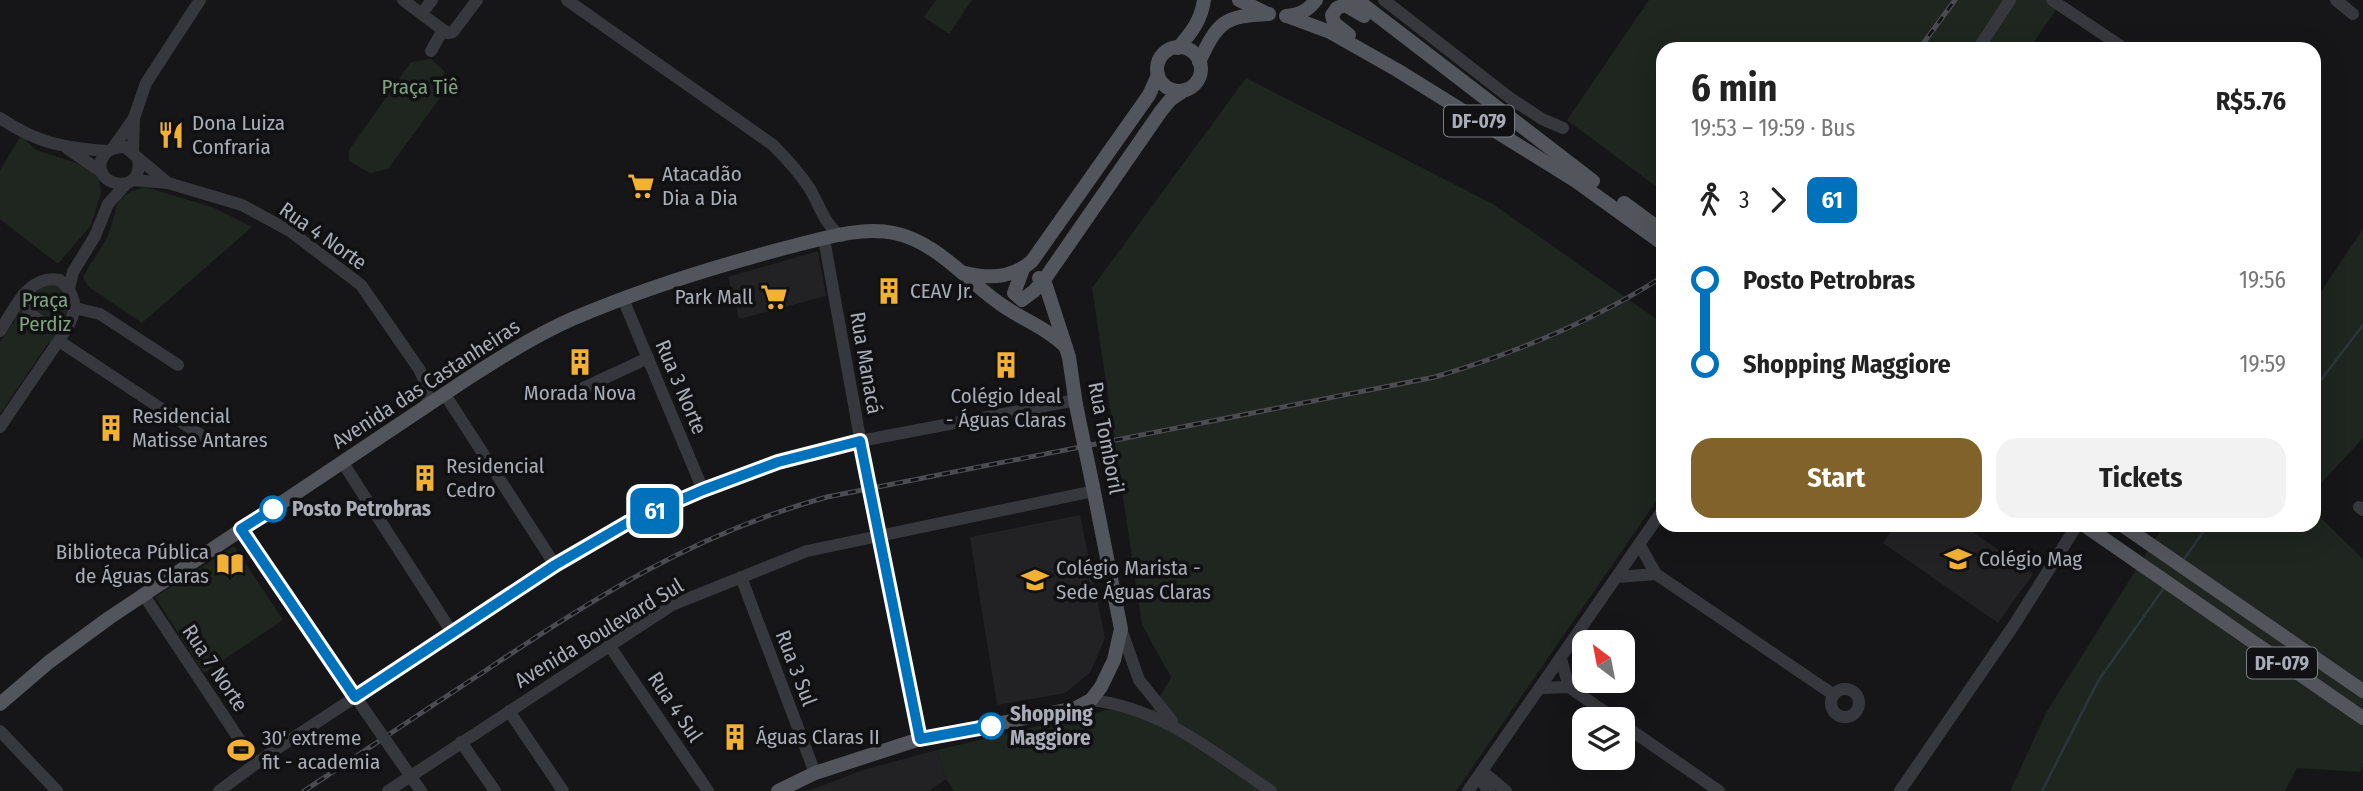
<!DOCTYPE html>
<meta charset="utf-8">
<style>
:root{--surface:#fff;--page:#f2f2f2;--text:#222;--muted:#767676;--accent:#80622a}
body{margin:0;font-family:"Fira Sans Condensed",sans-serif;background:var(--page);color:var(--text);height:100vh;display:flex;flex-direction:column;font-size:26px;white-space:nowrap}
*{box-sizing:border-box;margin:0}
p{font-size:23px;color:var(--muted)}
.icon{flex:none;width:38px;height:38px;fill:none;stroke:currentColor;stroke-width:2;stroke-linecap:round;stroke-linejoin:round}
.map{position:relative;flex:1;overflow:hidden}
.panel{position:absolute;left:1656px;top:42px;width:665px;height:490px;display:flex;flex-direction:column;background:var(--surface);border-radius:21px;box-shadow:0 7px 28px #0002}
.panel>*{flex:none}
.badge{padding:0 14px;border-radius:10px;font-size:24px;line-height:46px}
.needle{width:46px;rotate:328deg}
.controls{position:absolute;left:1572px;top:630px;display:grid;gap:14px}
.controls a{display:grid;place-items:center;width:63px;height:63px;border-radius:14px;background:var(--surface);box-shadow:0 7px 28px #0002;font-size:35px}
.map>.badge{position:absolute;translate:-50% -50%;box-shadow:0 0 0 4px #fff}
.legs{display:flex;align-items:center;gap:10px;height:77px;padding:0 35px;font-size:23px}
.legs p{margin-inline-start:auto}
.overview{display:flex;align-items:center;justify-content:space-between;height:119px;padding:0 35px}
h1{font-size:38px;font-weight:700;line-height:52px}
.button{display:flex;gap:14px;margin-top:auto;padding:14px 35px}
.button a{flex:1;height:80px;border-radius:21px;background:var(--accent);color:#fff;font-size:28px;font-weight:700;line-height:80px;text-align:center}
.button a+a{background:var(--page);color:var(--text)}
ul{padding:0 35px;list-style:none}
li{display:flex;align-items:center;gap:24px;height:84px;font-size:26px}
li i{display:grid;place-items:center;width:10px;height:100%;margin:0 9px;background:currentColor}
li i::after{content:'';width:18px;height:18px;margin:-9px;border:5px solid;border-radius:50%;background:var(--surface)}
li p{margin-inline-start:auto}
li:first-child i{background:linear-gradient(#0000 50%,currentColor 0)}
li:last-child i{background:linear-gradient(currentColor 50%,#0000 0)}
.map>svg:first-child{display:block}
.built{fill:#222225}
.green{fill:#1e261f}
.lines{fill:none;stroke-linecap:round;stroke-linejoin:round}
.stream{stroke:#2c353c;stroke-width:2.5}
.minor{stroke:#37383d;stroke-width:12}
.major{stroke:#53555c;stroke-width:14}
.rail-casing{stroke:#4a4c52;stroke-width:5}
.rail{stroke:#111113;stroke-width:2.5;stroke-dasharray:8;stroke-linecap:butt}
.minor-bridge{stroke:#37383d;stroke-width:12}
.major-bridge{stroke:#53555c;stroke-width:14}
.line-1-casing{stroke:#fff;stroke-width:16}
.line-1{stroke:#0072bc;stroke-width:10}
.stop-1-dot{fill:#fff;stroke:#0072bc;stroke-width:3.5}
.labels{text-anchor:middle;stroke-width:7;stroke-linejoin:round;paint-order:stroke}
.shield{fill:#111113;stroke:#7b7e86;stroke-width:2}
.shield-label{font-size:19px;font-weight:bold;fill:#a8adb8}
.park-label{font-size:21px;fill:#7fa381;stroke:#111113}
.poi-label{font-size:21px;fill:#a8adb8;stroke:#111113;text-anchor:start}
.street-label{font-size:21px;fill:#a8adb8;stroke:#111113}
.stop-label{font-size:21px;font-weight:bold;fill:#a8adb8;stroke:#111113;text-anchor:start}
</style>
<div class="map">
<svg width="2363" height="791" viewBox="0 0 2363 791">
<rect width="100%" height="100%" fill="#161618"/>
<g class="built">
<path d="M818,251L826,296L739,319L728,277Z"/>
<path d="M1080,515L1105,638L1090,673L1065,693L997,705L970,537Z"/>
<path d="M1890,525H1963L2033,574L1998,623L1883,543L1894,528Z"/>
<path d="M937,750L946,779L929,791H808L863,770Z"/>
</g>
<g class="green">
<path d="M936,0H972L949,34L924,17Z"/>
<path d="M1649,0H2063L2029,49H1662V191L1567,120Z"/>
<path d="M431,59L444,71L447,88L388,169L370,173L349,161V150L411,62Z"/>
<path d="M1246,78L1493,204L1662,323V493L1456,791H954L946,779L937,750L1112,709L1148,718L1171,677L1142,625L1092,288Z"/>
<path d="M21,136L36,150L86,166L99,179L101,193L91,225L58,264L0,219V170Z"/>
<path d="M145,187L212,207L252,227L142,323L89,287L83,278C90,263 101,250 108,235C120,207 109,197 145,187Z"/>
<path d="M2363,229V438L2314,491V302Z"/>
<path d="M53,279L74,297L55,346L49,342L0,414V342L15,320L10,316L23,295Z"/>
<path d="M2314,511L2363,559V766L2360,772L2297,768L2285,791H2010L2046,713L2164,525H2314Z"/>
<path d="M234,546L283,620L204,673L155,597Z"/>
</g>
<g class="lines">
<g class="stream">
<path d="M2314,389L2363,325"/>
<path d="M2182,562L2208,525"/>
<path d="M2042,791L2098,681L2164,588"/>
</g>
<g class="minor">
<path d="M403,0L443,30L431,51"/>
<path d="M567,0L773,145C787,159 799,172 810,189C820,206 824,224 841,236"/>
<path d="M1384,0L1510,98L1542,119L1563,128"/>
<path d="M2052,0L2125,49"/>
<path d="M2336,0L2353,14"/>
<path d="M422,13L432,0"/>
<path d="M443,30L448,33L453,32L477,0"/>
<path d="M1978,49L2010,0"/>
<path d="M0,118C37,143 64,148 108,151"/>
<path d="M113,148L134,118"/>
<path d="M68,149L102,172"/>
<path d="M133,152L134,118L146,83L200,0"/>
<path d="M138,159C145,201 83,183 105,154C110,148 117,147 125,147L168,183"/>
<path d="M133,180L168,183L242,205L290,231L361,285L419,369L426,384L428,404"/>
<path d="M824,239L862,449"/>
<path d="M69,289L73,272L95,236L108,204L126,184"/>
<path d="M23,295C27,320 45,326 68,327"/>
<path d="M623,299L703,490"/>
<path d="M75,308L100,314L178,365"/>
<path d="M0,331C15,308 28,274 60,280C76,294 78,308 68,327L0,427"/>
<path d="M59,341L201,435"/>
<path d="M581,389L648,358"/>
<path d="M444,393L555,565"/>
<path d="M343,463L453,634"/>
<path d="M2359,507L2363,510"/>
<path d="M873,510L920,739"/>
<path d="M241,529L366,712"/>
<path d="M1639,544L1656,574L1834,695"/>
<path d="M741,577L815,773"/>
<path d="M1617,577L1656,574"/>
<path d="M143,594L255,763"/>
<path d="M1121,629L1139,680L1172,721"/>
<path d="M609,645L708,791"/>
<path d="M1561,659L1569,687"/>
<path d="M1541,688L1569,687L1615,719"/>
<circle cx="1845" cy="703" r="14"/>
<path d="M1091,700C1162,708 1214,753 1271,791"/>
<path d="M509,711L563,791"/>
<path d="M1622,724L1719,791"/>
<path d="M0,731L57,791"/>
<path d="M461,742L495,791"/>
<path d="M400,761L421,791"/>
<path d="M1482,771L1506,791"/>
<path d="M1478,777L1489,791"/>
<path d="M219,791L269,754L555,565L629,522L703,490L778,462L860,441L1076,400"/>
<path d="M388,791L672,605L807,551L1094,491"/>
<path d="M1468,791L1662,511"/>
<path d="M1900,791L2014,625L2077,525"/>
</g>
<g class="major">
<path d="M1239,0L1266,13"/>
<path d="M1357,0L1593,181"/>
<path d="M1286,16C1299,15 1308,11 1316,0"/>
<path d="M1287,16L1330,32L1397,70L1576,181L1662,243"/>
<path d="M1349,35L1334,23L1332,15L1337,8L1345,5L1364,16"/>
<circle cx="1179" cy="69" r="22"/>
<path d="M1178,48C1191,33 1201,21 1204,0"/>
<path d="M1199,62C1218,22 1223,16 1269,14"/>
<path d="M1624,203L1662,231"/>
<path d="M1023,269L1014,293L1022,300L1034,291L1044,280L1161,111L1170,100L1183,91"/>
<path d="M965,273C989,279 1013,278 1032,261L1149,95L1158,75"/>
<path d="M1039,278L1044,280L1069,357L1076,405"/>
<path d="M2084,525L2363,718"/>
<path d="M2122,525L2363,691"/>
<path d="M0,704L49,662L109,618L470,377C503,356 536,335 572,319C642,289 716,266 789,247C822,239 860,226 894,233C934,241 964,277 995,300C1019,319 1043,325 1066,347"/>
<path d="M778,791L815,773L920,739L1076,708L1091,700L1101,687L1114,660L1121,629L1093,487"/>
</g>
<defs>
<g id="rail">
<path d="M1919,49L1955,0"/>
<path d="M304,791C363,752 422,712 482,673C595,597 694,534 827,497L1435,377C1515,353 1592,322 1662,277"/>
</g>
</defs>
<use href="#rail" class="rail-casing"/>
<use href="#rail" class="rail"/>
<g class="minor-bridge">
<path d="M863,456L873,510"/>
<path d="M366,712L400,761"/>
</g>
<path class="major-bridge" d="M1076,405L1093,487"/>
</g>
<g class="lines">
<defs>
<path id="line-1" d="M273,509L241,529L355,697L555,565L629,522L703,490L778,462L860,441L920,739L991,726"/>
</defs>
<use href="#line-1" class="line-1-casing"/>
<use href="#line-1" class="line-1"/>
</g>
<defs>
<symbol id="restaurant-bare" viewBox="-9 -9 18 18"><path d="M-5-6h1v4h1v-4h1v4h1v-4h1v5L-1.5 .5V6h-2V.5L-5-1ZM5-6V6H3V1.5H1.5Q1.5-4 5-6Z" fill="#f2b134" stroke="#111113" stroke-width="2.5" paint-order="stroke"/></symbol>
<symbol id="supermarket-bare" viewBox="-9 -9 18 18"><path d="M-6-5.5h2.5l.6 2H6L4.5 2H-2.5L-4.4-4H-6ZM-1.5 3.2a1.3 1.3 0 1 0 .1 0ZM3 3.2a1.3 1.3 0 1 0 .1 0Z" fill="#f2b134" stroke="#111113" stroke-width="2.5" paint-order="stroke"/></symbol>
<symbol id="building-bare" viewBox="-9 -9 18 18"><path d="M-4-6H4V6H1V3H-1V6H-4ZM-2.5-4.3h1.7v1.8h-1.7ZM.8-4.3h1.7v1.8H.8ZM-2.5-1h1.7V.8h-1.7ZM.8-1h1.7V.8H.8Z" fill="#f2b134" stroke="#111113" stroke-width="2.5" paint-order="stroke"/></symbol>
<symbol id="school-bare" viewBox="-9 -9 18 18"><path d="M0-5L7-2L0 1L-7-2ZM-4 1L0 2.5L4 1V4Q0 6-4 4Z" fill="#f2b134" stroke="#111113" stroke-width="2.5" paint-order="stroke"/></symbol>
<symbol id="library-bare" viewBox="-9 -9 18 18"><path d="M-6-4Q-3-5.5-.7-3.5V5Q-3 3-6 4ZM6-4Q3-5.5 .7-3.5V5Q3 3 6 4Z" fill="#f2b134" stroke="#111113" stroke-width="2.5" paint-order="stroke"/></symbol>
<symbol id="stadium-bare" viewBox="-9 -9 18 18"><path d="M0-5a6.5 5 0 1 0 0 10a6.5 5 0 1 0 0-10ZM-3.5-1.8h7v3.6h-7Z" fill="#f2b134" stroke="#111113" stroke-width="2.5" paint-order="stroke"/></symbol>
</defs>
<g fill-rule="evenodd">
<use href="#restaurant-bare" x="152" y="116" width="38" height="38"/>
<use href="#supermarket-bare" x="622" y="167" width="38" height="38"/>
<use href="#building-bare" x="870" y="272" width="38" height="38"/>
<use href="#supermarket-bare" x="755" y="278" width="38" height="38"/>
<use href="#building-bare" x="561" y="343" width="38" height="38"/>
<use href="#building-bare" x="987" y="346" width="38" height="38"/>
<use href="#building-bare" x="92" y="409" width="38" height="38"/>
<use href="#building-bare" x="406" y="459" width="38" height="38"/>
<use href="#school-bare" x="1939" y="540" width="38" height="38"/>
<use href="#library-bare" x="211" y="545" width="38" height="38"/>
<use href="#school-bare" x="1016" y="561" width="38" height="38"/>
<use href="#building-bare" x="716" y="718" width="38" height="38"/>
<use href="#stadium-bare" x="222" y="731" width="38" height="38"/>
</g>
<g class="stop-1-dot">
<circle cx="273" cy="509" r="12"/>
<circle cx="991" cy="726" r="12"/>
</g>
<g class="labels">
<g class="shield">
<rect x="1444" y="105.5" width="70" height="31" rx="5"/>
<rect x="2247" y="647.5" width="70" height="31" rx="5"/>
</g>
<g class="shield-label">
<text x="1479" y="128">DF-079</text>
<text x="2282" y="670">DF-079</text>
</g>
<g class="park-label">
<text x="420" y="94">Praça Tiê</text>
<text x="45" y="307">Praça<tspan x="45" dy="24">Perdiz</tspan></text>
</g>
<g class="poi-label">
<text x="192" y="130">Dona Luiza<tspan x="192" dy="24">Confraria</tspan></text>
<text x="662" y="181">Atacadão<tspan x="662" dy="24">Dia a Dia</tspan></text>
<text x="910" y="298">CEAV Jr.</text>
<text x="753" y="304" text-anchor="end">Park Mall</text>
<text x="580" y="400" text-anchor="middle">Morada Nova</text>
<text x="1006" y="403" text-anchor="middle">Colégio Ideal<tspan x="1006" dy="24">- Águas Claras</tspan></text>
<text x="132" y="423">Residencial<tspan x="132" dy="24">Matisse Antares</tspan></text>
<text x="446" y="473">Residencial<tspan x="446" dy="24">Cedro</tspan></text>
<text x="209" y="559" text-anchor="end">Biblioteca Pública<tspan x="209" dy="24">de Águas Claras</tspan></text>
<text x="1979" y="566">Colégio Mag</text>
<text x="1056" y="575">Colégio Marista -<tspan x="1056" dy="24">Sede Águas Claras</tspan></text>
<text x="756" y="744">Águas Claras II</text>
<text x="262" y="745">30' extreme<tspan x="262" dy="24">fit - academia</tspan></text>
</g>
<g class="street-label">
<text transform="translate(323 236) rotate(35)" y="7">Rua 4 Norte</text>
<text transform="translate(866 363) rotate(80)" y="7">Rua Manacá</text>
<text transform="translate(426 384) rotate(-33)" y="7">Avenida das Castanheiras</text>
<text transform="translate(681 387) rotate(67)" y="7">Rua 3 Norte</text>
<text transform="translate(1106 438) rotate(79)" y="7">Rua Tomboril</text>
<text transform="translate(599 633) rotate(-31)" y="7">Avenida Boulevard Sul</text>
<text transform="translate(215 668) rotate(56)" y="7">Rua 7 Norte</text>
<text transform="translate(796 668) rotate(69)" y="7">Rua 3 Sul</text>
<text transform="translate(675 707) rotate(56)" y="7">Rua 4 Sul</text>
</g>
<g class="stop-label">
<text x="292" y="516">Posto Petrobras</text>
<text x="1010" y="721">Shopping<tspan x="1010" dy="24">Maggiore</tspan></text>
</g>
</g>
</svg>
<div class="controls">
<a><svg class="needle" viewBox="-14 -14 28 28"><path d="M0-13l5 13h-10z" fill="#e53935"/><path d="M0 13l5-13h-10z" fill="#767676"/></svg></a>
<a><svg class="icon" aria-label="layers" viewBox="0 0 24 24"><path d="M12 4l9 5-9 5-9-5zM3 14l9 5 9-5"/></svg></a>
</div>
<b class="badge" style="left:655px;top:511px;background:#0072bc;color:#fff">61</b>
<section class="panel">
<div class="overview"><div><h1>6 min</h1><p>19:53 – 19:59 · Bus</p></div><b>R$5.76</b></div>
<div class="legs"><svg class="icon" aria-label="walk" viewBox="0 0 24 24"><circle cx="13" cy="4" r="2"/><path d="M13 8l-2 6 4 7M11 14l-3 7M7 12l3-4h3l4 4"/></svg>3<svg class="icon" aria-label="forward" viewBox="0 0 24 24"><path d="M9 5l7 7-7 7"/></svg><b class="badge" style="background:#0072bc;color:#fff">61</b></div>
<ul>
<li><i style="color:#0072bc"></i><b>Posto Petrobras</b><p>19:56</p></li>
<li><i style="color:#0072bc"></i><b>Shopping Maggiore</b><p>19:59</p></li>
</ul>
<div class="button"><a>Start</a><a>Tickets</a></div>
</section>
</div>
